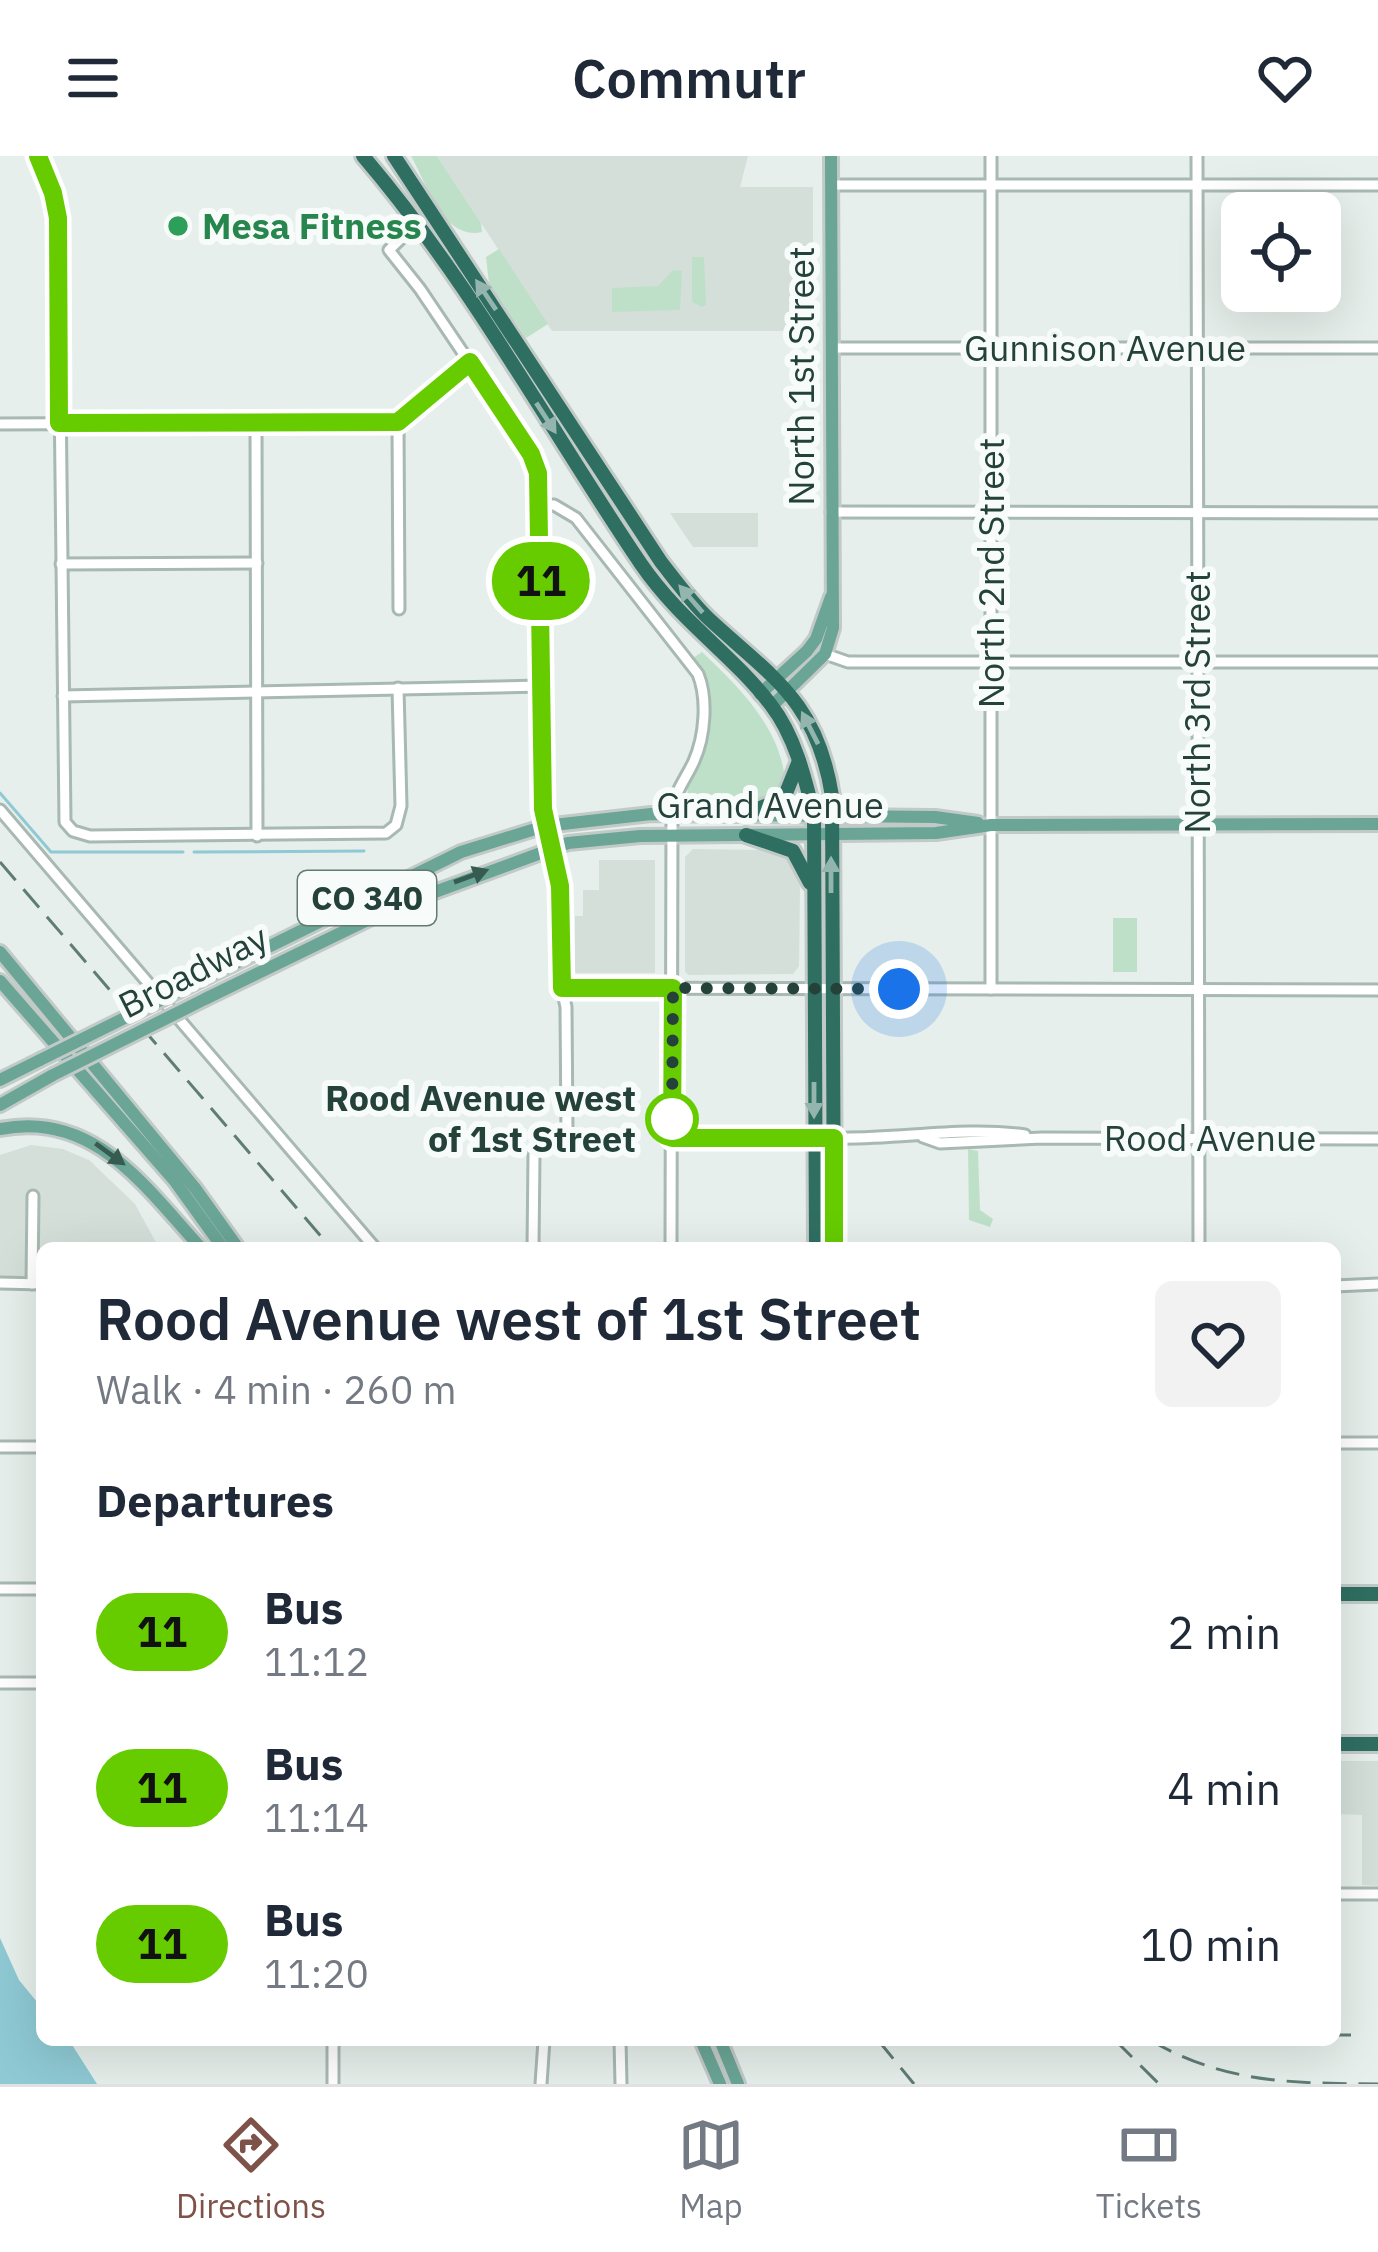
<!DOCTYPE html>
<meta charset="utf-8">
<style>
:root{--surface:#fff;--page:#f2f2f3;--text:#1f2937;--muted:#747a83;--line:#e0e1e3;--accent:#7f5249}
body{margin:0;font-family:"IBM Plex Sans",sans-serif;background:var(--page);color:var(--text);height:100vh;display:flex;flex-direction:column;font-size:45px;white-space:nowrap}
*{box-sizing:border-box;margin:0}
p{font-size:39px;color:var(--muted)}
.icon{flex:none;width:66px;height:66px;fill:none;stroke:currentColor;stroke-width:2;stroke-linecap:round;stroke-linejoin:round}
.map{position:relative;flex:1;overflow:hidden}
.details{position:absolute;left:36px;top:1086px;width:1305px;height:804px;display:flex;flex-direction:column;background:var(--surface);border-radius:18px;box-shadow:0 12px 48px #0002}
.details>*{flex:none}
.badge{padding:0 24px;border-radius:39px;font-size:42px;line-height:78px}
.tools{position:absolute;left:1221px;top:36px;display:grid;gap:24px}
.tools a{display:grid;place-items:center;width:120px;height:120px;border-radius:18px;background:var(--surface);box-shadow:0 12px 48px #0002;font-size:60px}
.you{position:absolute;width:60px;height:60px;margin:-30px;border:9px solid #fff;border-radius:50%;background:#1a73e8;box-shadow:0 0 0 18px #1a73e833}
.map>.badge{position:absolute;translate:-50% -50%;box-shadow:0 0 0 6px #fff}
h2{padding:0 60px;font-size:45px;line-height:108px}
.round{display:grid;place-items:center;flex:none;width:126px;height:126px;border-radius:18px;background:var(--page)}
.headline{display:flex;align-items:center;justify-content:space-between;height:204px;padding:0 60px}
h1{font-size:57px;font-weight:600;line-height:90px}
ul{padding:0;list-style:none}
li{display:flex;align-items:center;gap:36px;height:156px;padding:0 60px}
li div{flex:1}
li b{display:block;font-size:45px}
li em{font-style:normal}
li .badge{min-width:132px;font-weight:700;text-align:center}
header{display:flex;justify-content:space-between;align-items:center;height:156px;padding:0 60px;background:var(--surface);font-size:54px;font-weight:600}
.tab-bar{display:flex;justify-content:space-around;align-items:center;height:168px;border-top:3px solid var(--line);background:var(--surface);font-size:33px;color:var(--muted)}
.tab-bar a{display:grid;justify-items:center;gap:6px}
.tab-bar .current{color:var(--accent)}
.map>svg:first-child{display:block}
.built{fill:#d4dfda}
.green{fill:#bfe0c8}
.water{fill:#8ec9d4}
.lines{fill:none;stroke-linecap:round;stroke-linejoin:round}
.stream{stroke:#8ec9d4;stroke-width:3}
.minor-casing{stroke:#a8b8b2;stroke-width:15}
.major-casing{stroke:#c2cac8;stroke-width:18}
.highway-casing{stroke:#c2cac8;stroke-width:20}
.minor{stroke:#fff;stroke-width:9}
.major{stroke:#6aa596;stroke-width:12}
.highway{stroke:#2f6f62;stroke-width:14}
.rail{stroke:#5f7d75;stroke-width:3;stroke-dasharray:24 12;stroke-linecap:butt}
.major-bridge-casing{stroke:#c2cac8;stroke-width:18;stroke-linecap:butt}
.major-bridge{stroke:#6aa596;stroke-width:12}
.oneway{fill:#93b5ae}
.oneway2{fill:#365b51}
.line-casing{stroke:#fff;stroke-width:27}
.line{stroke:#6c0;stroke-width:18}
.walk{stroke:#24423a;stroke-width:12;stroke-dasharray:0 21.6}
.leisure-dot{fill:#2e9e5b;stroke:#f7fbf9;stroke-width:4.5}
.stop-dot{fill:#fff;stroke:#6c0;stroke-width:6}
.labels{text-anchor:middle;stroke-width:12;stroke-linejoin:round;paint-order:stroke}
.shield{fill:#f7fbf9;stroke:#637a73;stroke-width:3}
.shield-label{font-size:33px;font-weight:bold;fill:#24423a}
.leisure-label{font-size:36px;font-weight:bold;fill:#27864d;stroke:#f7fbf9;text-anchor:start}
.street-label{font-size:36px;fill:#24423a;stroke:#f7fbf9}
.stop-label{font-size:36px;font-weight:bold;fill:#24423a;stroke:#f7fbf9;text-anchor:end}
</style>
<header><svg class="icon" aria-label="menu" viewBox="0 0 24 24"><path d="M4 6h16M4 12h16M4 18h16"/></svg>Commutr<svg class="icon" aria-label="heart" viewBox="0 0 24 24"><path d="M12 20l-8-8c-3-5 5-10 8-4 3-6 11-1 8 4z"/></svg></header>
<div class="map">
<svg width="1378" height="1928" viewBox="0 0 1378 1928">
<rect width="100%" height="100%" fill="#e6efeb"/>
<g class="built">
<path d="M437,0H748L740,31H813V175H552Z"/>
<path d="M670,357H758V391H693Z"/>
<path d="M693,693L766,694L788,704L800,730L799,810L793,818L689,819L685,816V701Z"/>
<path d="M599,704H655V817H575V760H583V734H599Z"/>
<path d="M31,989L63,993L89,1004L135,1048L159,1092H42V1120H0V999Z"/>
<path d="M1335,1605H1378V1730L1362,1729V1659L1335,1658Z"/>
</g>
<g class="green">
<path d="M411,0H437L481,67L482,76C443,85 426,26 411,0Z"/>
<path d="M499,93L548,168L526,182L489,127L486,101Z"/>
<path d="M692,101H704L706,149L702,151L692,146Z"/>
<path d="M673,114L682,115L680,154L612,156V132L658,130Z"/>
<path d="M702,496C738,530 781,572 785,625L775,641C751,649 709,656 688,642C685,627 693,619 700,606C715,573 714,531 693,502Z"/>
<rect x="1113" y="762" width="24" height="54"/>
<path d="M968,993L978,995L980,1054L993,1063L990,1071L969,1064Z"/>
</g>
<path class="water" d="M0,1782L19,1824L42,1852V1884H69L97,1928H0Z"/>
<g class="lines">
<g class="stream">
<path d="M0,637L51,696H183"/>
<path d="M194,696L364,695"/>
</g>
<defs>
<g id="minor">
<path d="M38,0L53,37L58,62L65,666L73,675L90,680L386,677L396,669L401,650L398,532"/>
<path d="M991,0V833"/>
<path d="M1197,0L1199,1092"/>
<path d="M831,29H1378"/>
<path d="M417,67L389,94L420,133L531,298L540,328L543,653L560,731L562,832L566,851L567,978H545L534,998L533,1092"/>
<path d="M831,192H1378"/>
<path d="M398,266L399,453"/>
<path d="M256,267L257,680"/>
<path d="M0,268L398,266L470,207"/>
<path d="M540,349H554L576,362L698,518C708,543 705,580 694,605C685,625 674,635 672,659L671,1092"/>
<path d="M831,356L1378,357"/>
<path d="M61,408L257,407"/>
<path d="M825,498L848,506H1378"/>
<path d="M63,540L542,530"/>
<path d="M0,654L375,1092"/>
<path d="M562,832L1378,834"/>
<path d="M923,981L940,987L1042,982L1378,983"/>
<path d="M672,982H816"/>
<path d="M833,982C897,984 962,970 1025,979"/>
<path d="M0,1127L42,1128"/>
<path d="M32,1128L33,1040"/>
<path d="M1335,1130L1378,1128"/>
<path d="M1335,1287H1378"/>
<path d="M0,1291H42"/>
<path d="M0,1433H42"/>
<path d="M0,1527H42"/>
<path d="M1335,1738H1378"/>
<path d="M620,1884L621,1928"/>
<path d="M333,1928V1884"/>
<path d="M541,1928L544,1884"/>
</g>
<g id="major">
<path d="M760,538L807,495L816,483L831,441"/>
<path d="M772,550L825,498L833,472L831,0"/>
<path d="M0,796L195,1032L238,1092"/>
<path d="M0,825L174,1024L223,1092"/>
<path d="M195,827L461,696L545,670L651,658L935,661L978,667"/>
<path d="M205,843L394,751L568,687L640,680L936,677L991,669L1378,668"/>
<path d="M0,924L40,904"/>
<path d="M0,949L53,919"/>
<path d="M0,973C94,954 145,1031 201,1092"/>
<path d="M701,1884L720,1928"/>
<path d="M720,1884L738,1928"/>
</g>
<g id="highway">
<path d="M363,0C470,125 549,272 641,408C680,465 732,498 771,549C795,580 805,622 814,659L816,1092"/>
<path d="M394,0L661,406C676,425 691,446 709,463C773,522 817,545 832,640L834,1092"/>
<path d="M746,658L784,642L799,605"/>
<path d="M746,679L793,695L810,727"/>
<path d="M1335,1438H1378"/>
<path d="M1335,1588H1378"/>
</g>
</defs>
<use href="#minor" class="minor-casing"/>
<use href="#major" class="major-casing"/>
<use href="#highway" class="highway-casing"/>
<use href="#minor" class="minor"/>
<use href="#major" class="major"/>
<use href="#highway" class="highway"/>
<g class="rail">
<path d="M0,706L331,1092"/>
<path d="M1335,1879H1351"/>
<path d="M878,1884L914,1928"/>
<path d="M1115,1884L1159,1928"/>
<path d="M1150,1884C1226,1928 1292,1927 1378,1928"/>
</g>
<defs>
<g id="major-bridge">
<path d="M40,904L195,827"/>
<path d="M53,919L205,843"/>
</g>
</defs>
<use href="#major-bridge" class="major-bridge-casing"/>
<use href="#major-bridge" class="major-bridge"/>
</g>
<defs><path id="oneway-solid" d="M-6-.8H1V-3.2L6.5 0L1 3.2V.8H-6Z" transform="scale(3)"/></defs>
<g class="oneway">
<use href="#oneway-solid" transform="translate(486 139) rotate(-124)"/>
<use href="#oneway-solid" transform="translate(546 262) rotate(57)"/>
<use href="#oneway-solid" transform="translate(691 443) rotate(-131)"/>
<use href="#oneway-solid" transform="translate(810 572) rotate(-117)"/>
<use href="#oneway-solid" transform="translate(831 719) rotate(-90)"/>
<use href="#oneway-solid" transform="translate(814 944) rotate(90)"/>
</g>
<g class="oneway2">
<use href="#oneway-solid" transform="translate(471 720) rotate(-20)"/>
<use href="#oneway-solid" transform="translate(110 998) rotate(36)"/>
</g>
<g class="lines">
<defs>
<path id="line" d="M38,0L53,37L58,62L59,267L398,266L470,206L531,298L538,317L543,653L560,730L562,832H673L672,982H834V1092"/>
</defs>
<use href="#line" class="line-casing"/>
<use href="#line" class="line"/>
<path class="walk" d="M672,963V967L673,832L899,833"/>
</g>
<circle class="leisure-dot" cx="178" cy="70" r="12"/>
<circle class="stop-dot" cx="672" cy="963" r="24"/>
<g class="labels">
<rect class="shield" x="298" y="715" width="138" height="54" rx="9"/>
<g class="shield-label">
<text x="367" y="754">CO 340</text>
</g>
<g class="leisure-label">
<text x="202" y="83">Mesa Fitness</text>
</g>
<g class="street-label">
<text x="1105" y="205">Gunnison Avenue</text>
<text transform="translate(801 220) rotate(-90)" y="13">North 1st Street</text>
<text transform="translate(991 417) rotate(-90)" y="13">North 2nd Street</text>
<text transform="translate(1197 546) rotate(-90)" y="13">North 3rd Street</text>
<text x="770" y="662">Grand Avenue</text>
<text transform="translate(193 815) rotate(-27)" y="13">Broadway</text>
<text x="1210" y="995">Rood Avenue</text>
</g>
<g class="stop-label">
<text x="636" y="955">Rood Avenue west<tspan x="636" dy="41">of 1st Street</tspan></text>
</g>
</g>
</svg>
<div class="tools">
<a><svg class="icon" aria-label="locate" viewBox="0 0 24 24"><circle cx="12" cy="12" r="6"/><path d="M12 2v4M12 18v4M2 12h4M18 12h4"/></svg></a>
</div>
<div class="you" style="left:899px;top:833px"></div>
<b class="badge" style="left:541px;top:425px;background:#6c0;color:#111">11</b>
<section class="details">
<div class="headline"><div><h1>Rood Avenue west of 1st Street</h1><p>Walk · 4 min · 260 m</p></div><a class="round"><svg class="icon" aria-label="heart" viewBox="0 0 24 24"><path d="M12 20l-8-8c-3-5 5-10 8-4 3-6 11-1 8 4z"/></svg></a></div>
<h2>Departures</h2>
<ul>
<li><span class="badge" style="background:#6c0;color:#111">11</span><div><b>Bus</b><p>11:12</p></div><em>2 min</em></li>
<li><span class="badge" style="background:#6c0;color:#111">11</span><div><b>Bus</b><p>11:14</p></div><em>4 min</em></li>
<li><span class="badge" style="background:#6c0;color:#111">11</span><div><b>Bus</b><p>11:20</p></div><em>10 min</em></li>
</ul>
</section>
</div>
<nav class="tab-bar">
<a class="current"><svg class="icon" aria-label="directions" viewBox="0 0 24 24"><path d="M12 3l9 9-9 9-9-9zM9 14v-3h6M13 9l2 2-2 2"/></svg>Directions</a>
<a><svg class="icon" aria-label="map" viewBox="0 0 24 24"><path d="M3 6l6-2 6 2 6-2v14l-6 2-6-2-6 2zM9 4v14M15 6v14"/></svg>Map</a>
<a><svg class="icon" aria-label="tickets" viewBox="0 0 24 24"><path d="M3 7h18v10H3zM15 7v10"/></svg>Tickets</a>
</nav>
